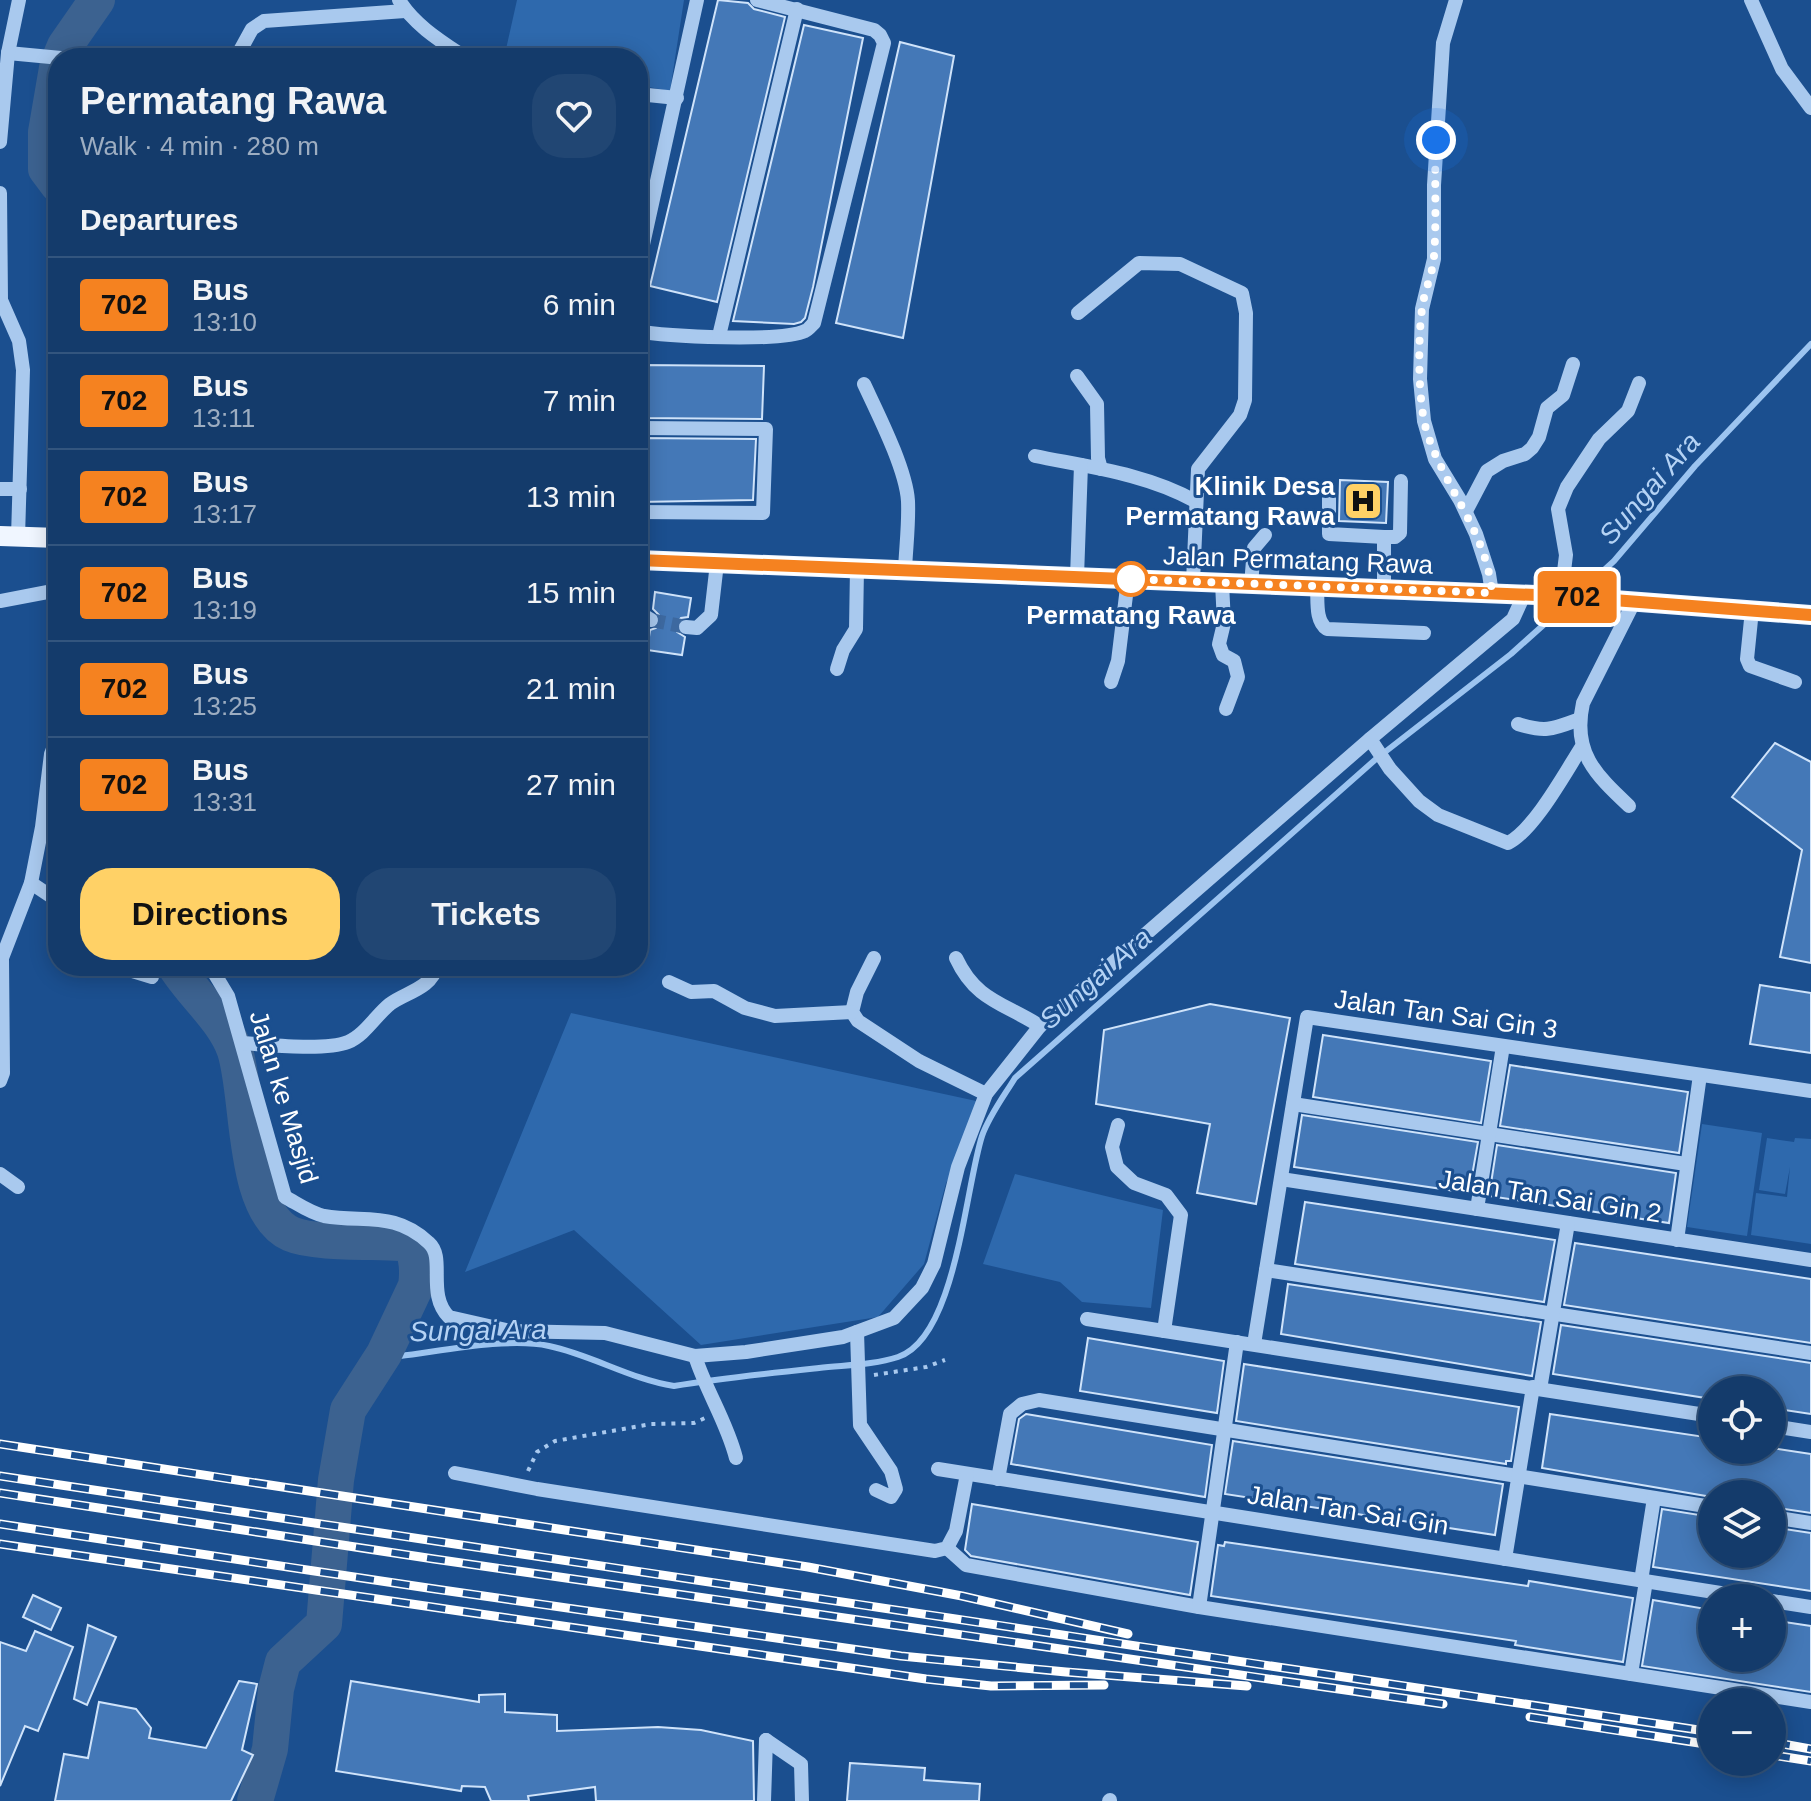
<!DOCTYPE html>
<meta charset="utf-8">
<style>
:root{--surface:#143b6b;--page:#214673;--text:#f1f3f6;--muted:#9dadc1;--line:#33557e;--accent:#ffd166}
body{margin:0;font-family:Arial,sans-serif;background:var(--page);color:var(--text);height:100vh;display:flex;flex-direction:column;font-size:30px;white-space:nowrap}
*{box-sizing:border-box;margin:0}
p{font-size:26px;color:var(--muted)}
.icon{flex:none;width:44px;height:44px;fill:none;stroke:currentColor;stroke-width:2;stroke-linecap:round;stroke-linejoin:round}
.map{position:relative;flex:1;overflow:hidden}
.panel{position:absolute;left:48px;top:48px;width:600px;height:928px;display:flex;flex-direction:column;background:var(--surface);border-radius:32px;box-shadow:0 4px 20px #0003,0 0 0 2px var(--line)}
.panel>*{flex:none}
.badge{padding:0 16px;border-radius:6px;font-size:28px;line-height:52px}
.tools{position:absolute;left:1698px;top:1376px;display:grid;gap:16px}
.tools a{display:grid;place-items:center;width:88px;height:88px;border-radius:50%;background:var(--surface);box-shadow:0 4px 20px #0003,0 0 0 2px var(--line);font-size:40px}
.you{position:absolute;width:40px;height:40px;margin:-20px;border:6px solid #fff;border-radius:50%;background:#1a73e8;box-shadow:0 0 0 12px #1a73e833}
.map>.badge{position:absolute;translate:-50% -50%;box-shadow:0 0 0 4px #fff}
h2{padding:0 32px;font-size:30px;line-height:72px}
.round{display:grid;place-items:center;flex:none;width:84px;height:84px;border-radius:32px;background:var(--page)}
.head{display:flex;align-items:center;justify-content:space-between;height:136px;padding:0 32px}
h1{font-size:38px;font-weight:700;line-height:60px}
.cta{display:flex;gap:16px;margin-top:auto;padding:16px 32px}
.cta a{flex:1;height:92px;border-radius:32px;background:var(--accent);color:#111;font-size:32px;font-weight:700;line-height:92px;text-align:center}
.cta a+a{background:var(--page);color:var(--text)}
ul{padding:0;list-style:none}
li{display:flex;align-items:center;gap:24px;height:96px;padding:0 32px;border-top:2px solid var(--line)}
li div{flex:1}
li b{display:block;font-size:30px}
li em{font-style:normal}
li .badge{min-width:88px;font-weight:700;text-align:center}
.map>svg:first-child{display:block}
.green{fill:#2e69ad}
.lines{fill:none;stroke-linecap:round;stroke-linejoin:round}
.stream{stroke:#9cc4f0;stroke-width:6}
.river{stroke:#3c6290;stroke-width:36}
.building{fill:#4478b7;stroke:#cfe3fa;stroke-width:2}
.minor-tunnel{stroke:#3d69a0;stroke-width:14;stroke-dasharray:14 7;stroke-linecap:butt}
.path{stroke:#a9c9ee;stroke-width:4;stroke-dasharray:4 6;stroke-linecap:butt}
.minor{stroke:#a9c9ee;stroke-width:14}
.major{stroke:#f0f6ff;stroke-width:20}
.rail-casing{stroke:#fff;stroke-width:9}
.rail{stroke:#1b4f8f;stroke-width:6;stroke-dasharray:18;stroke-linecap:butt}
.line-casing{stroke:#fff;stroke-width:18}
.line{stroke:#f58220;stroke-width:12}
.walk{stroke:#fff;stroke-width:8;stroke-dasharray:0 14.4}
.stop-dot{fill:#fff;stroke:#f58220;stroke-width:4}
.labels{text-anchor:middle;stroke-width:6;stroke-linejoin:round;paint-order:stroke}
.poi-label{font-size:26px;font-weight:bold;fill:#fff;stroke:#1b4f8f;text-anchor:end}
.street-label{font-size:26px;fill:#fff;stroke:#1b4f8f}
.stop-label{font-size:26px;font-weight:bold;fill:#fff;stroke:#1b4f8f}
.water-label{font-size:28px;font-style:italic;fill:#b5d3f5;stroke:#1b4f8f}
</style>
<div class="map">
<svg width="1811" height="1801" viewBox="0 0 1811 1801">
<rect width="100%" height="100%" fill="#1b4f8f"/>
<g class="green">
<path d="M517,0H684L670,91L638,85V58H504Z"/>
<path d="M571,1013L990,1104L946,1183L924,1264L878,1317L701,1345L574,1230L465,1272Z"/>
<path d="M1702,1124L1762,1133L1747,1236L1687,1227Z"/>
<path d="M1767,1138L1794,1142L1795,1138L1811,1139V1244L1751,1235L1756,1193L1787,1197L1790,1167L1785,1194L1759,1190Z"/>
<path d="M1015,1174L1163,1210L1151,1308L1082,1302L1060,1282L983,1264Z"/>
</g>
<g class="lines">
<g class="stream">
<path d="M1579,593L1614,561L1695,466L1811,344"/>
<path d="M384,1354L400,1356C442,1351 508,1337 549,1346C592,1355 630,1379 674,1386C722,1378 771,1373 819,1368C845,1365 874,1365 898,1357C956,1338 965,1189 982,1136C989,1116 1004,1096 1015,1078L1376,759L1511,654L1568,603"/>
</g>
<g class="river">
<path d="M60,58L65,46L97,0"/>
<path d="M58,62L46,132V169L58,185"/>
<path d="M175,966C193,995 224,1019 235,1051C250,1098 241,1211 291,1234C314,1244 373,1241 401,1243L412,1247C418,1260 418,1272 416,1286L384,1354L348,1410L336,1480L324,1624L283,1662L276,1689L270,1749L255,1801"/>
</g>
</g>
<g class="building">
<path d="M718,0L748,3L754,9L785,17L717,302L650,286Z"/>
<path d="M804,25L863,38L813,287L805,318L801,322L794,324L733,321Z"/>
<path d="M900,42L954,56L903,338L836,323Z"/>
<path d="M638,365L764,366L762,419L638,418Z"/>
<path d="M638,438L756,439L753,500L638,502Z"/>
<path d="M1340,480L1388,482L1386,523L1339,521Z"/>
<path d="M655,592L691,598L688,617L681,618L676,625L677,632L685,637L682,655L647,650L650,630L656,628L661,621L659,615L653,609Z"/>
<path d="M1775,743L1811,762V963L1780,957L1802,850L1732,797Z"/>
<path d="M1760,985L1811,993V1053L1750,1044Z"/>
<path d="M1210,1004L1290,1018L1256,1204L1197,1193L1210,1124L1096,1104L1104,1030Z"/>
<path d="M1323,1035L1491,1061L1481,1123L1313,1097Z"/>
<path d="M1510,1065L1688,1092L1679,1153L1500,1126Z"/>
<path d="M1302,1115L1478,1142L1469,1193L1294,1167Z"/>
<path d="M1497,1145L1676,1173L1669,1223L1489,1196Z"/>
<path d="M1305,1202L1555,1240L1544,1302L1295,1264Z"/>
<path d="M1575,1243L1811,1279V1343L1564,1305Z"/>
<path d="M1288,1284L1541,1322L1532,1376L1281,1334Z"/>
<path d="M1561,1325L1811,1363V1414L1772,1408V1390H1712V1399L1553,1374Z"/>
<path d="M1088,1338L1224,1361L1217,1413L1080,1391Z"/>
<path d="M1244,1364L1519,1407L1511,1461H1506V1464L1236,1421Z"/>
<path d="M1026,1414L1212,1445L1205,1497L1011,1464L1019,1419Z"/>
<path d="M1550,1414L1712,1438V1450H1772V1448L1811,1454V1513L1772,1507V1494H1712V1497L1542,1468Z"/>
<path d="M1233,1441L1503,1484L1495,1535L1225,1494Z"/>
<path d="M972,1504L1198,1542L1190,1595L971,1556L965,1550Z"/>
<path d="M1662,1509L1712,1517V1554H1772V1527L1811,1533V1591L1653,1567Z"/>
<path d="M1225,1542L1528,1586L1529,1581L1633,1598L1623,1662L1515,1645L1516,1641L1211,1596L1218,1545L1224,1546Z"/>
<path d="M33,1595L61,1608L51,1630L23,1617Z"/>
<path d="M1653,1600L1712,1610V1658H1772V1620L1811,1626V1692L1642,1666Z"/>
<path d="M88,1625L116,1637L87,1705L74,1699Z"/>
<path d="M35,1631L73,1647L38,1731L25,1726L0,1786V1642L26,1651Z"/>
<path d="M239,1681L257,1684L242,1750L253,1755L231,1801H55L64,1754L88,1758L99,1702L136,1709L151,1728L149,1738L206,1748Z"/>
<path d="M351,1681L479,1702V1695L505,1694V1712L557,1715V1731L658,1727L701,1730L753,1741L754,1801H596L595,1787L528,1796L529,1801H491L485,1787L462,1786L461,1791L336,1771Z"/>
<path d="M850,1763L925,1768L924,1780L980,1784L979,1801H847Z"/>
</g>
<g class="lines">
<path class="minor-tunnel" d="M651,620L686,627"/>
<g class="path">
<path d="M874,1375L926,1367L945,1360"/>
<path d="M528,1471L537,1452L555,1441L651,1424L694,1423L705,1418"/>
</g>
<g class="minor">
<path d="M399,0C414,25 442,42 466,58"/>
<path d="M1456,0L1443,43L1434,185V259L1422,309L1420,379L1424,421L1435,459L1460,500L1476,534L1489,574L1492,593"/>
<path d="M1751,0L1782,69L1811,108"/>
<path d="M8,53L61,58"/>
<path d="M236,58L252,29L264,21L405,11"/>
<path d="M638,94L677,98"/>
<path d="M0,142L8,53L19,0"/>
<path d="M0,193L1,300L19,341L23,370L18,537"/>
<path d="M638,267L697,0"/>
<path d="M1078,313L1139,263L1180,264L1242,293L1246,313L1245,400L1240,415L1198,469L1193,582"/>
<path d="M638,331C665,337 783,342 805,331C808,330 811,326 814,323L884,43L880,35L874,30L757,0"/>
<path d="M719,336L797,9"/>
<path d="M1077,376L1097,404L1098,458L1101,469"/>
<path d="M864,384C878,414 906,469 908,501C909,524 906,547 905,570"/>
<path d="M638,428L766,429L763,513L638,512"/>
<path d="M1035,456C1089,467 1147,474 1195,501"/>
<path d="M0,489H20"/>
<path d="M1329,498V534L1384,537"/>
<path d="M1466,511L1487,471L1503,461L1525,454L1532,448L1539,437L1547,408L1563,395L1573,364"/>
<path d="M55,538V481L58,482"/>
<path d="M1077,577L1081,465"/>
<path d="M1222,583L1224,623L1219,644L1223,655L1234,661L1238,677L1226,709"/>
<path d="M1251,585L1254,548L1265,535"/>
<path d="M1317,587C1318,601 1315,621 1327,629L1424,633"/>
<path d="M1384,589V537H1395L1400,533L1401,481"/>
<path d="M1561,596L1566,555L1558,509L1567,487L1599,439L1628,411L1639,383"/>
<path d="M0,601L58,590"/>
<path d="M1752,610L1747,659L1750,666L1795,682"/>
<path d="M638,612L651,620"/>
<path d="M686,627L697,628L711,615L717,563"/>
<path d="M837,669L843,650L856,629L857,568"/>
<path d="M1111,682L1118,661L1128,579"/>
<path d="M1518,724C1546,733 1553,729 1580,719"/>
<path d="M1370,739L1390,769L1419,801L1438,815L1508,843C1534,830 1565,773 1581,748"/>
<path d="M1629,806C1595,774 1572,752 1583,703L1634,602"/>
<path d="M31,883L58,901"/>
<path d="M874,958L857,992L852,1012L858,1021L919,1061L986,1094"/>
<path d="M956,958C976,1001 1004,1003 1040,1026"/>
<path d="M116,966L152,977"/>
<path d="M210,966L228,996L285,1197C298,1204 310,1213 324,1216C365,1223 395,1211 429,1243C446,1258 426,1294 449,1317L510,1331L605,1333L695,1356L746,1352L843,1337L894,1318L922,1288L934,1264L958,1167L986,1094L1040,1026L1370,739L1513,619L1524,595"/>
<path d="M669,982L691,992L714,991L745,1008L775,1016L852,1012"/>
<path d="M243,1043C269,1045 325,1051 348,1042C365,1035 376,1015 390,1004C406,992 431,989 437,966"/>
<path d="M0,1081L3,1073L2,958L31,883L42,827L51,754L58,736"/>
<path d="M1293,1104L1686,1164"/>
<path d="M1118,1125L1112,1147L1117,1167L1134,1183L1166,1195L1181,1215L1164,1331"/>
<path d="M0,1174L18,1187"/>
<path d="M1281,1179L1811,1260"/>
<path d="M1477,1209L1503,1046"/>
<path d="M1677,1240L1700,1075"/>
<path d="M1266,1270L1811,1353"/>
<path d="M1087,1319L1712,1416"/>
<path d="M857,1332L860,1425L891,1471L896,1489L891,1497L876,1490"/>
<path d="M1254,1344L1307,1017L1811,1091"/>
<path d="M695,1356C706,1391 727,1422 736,1458"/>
<path d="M1540,1389L1568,1223"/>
<path d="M1772,1426L1811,1432"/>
<path d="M938,1469L1752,1598"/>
<path d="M455,1473L537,1489L935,1551L947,1548L956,1531L967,1474"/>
<path d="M998,1479L1010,1414L1022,1404L1039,1400L1712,1507"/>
<path d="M1772,1517L1811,1523"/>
<path d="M947,1548L966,1565L1199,1607L1811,1702"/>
<path d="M1505,1559L1533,1387"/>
<path d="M1641,1581L1654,1498"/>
<path d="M1772,1601L1811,1607"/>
<path d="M1199,1607L1237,1342"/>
<path d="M1631,1674L1646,1581"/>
<path d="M766,1740L801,1764L802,1801"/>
<path d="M764,1801L766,1740"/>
<path d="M1109,1801L1110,1800"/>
</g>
<g class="major">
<path d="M0,536L58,538"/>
<path d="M638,560L1561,596L1811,615"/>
</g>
<defs>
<g id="rail">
<path d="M0,1444L808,1567L962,1596L1128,1634"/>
<path d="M0,1476L1712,1732"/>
<path d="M0,1493L434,1559L1443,1704"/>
<path d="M0,1524L428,1588L901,1656L1066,1672L1247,1686"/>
<path d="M0,1544L926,1679L991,1686L1104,1685"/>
<path d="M1530,1717L1712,1745"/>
<path d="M1772,1742L1811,1749"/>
<path d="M1772,1755L1811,1761"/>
</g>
</defs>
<use href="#rail" class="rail-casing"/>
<use href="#rail" class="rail"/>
</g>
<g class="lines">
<defs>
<path id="line" d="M638,560L1561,596L1811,615"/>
</defs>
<use href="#line" class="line-casing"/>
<use href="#line" class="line"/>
<path class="walk" d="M1131,579H1128L1492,593C1487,530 1440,483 1425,425C1418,396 1418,338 1422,309C1424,291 1433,274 1434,256C1437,217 1434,178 1436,140"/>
</g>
<defs>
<symbol id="hospital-square" viewBox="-11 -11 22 22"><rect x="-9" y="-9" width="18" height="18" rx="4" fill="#ffd166" stroke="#1b4f8f"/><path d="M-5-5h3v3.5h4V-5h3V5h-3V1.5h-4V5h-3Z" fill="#111"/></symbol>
</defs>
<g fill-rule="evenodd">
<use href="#hospital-square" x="1341" y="479" width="44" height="44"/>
</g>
<circle class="stop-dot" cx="1131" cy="579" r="16"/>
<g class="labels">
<g class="poi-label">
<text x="1335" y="495">Klinik Desa<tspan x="1335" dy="30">Permatang Rawa</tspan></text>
</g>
<g class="street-label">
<text transform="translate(1298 560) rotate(2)" y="9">Jalan Permatang Rawa</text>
<text transform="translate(1446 1014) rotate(8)" y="9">Jalan Tan Sai Gin 3</text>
<text transform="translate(284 1097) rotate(73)" y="9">Jalan ke Masjid</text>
<text transform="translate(1550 1196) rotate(9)" y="9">Jalan Tan Sai Gin 2</text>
<text transform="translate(1348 1510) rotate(9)" y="9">Jalan Tan Sai Gin</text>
</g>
<g class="stop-label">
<text x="1131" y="624">Permatang Rawa</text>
</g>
<g class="water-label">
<text transform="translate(1649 488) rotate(-49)" y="10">Sungai Ara</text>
<text transform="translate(1095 978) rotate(-41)" y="10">Sungai Ara</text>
<text transform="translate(478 1330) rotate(-1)" y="10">Sungai Ara</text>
</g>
</g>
</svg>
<div class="tools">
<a><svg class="icon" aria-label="locate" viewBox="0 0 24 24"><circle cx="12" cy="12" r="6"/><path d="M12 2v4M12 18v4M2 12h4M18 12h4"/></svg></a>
<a><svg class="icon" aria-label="layers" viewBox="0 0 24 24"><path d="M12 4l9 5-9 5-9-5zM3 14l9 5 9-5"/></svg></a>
<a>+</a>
<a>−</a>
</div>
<div class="you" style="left:1436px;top:140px"></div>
<b class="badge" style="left:1577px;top:597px;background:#f58220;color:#111">702</b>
<section class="panel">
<div class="head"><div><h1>Permatang Rawa</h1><p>Walk · 4 min · 280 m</p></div><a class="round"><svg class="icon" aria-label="heart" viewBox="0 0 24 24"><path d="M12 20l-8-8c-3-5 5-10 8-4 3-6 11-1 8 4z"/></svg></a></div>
<h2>Departures</h2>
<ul>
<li><span class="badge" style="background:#f58220;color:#111">702</span><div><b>Bus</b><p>13:10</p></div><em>6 min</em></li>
<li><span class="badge" style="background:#f58220;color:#111">702</span><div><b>Bus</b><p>13:11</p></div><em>7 min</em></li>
<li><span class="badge" style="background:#f58220;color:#111">702</span><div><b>Bus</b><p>13:17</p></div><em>13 min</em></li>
<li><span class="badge" style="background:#f58220;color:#111">702</span><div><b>Bus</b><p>13:19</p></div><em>15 min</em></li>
<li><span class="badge" style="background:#f58220;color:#111">702</span><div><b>Bus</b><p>13:25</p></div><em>21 min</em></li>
<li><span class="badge" style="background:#f58220;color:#111">702</span><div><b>Bus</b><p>13:31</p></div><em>27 min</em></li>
</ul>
<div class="cta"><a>Directions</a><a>Tickets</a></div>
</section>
</div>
